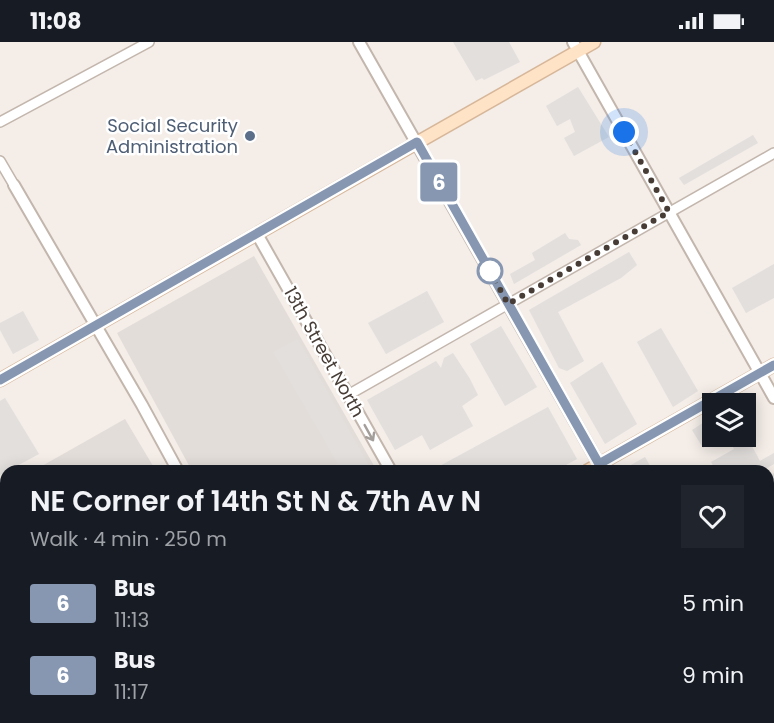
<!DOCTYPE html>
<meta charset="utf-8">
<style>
:root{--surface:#171b24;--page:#20242c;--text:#f1f3f6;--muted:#9ea1a6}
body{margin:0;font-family:Poppins,sans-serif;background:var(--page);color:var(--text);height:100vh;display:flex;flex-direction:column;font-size:22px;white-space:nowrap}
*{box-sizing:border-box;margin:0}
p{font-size:20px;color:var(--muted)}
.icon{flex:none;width:33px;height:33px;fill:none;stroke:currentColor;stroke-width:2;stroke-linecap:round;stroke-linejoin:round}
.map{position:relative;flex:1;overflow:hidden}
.drawer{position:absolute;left:0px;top:423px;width:774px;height:258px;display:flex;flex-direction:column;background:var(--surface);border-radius:18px 18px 0 0;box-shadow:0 3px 15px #0003}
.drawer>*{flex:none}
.badge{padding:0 12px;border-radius:4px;font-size:21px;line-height:39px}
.buttons{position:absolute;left:702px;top:351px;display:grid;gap:12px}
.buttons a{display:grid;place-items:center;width:54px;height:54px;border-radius:0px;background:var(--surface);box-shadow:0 3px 15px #0003;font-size:30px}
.you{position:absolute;width:30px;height:30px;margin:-15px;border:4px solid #fff;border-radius:50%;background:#1a73e8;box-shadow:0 0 0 9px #1a73e833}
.map>.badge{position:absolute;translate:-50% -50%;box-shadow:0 0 0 3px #fff}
.round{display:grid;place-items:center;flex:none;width:63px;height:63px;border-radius:0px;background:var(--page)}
.overview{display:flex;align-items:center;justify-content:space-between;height:102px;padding:0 30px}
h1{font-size:28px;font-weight:600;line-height:45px}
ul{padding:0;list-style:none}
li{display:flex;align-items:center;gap:18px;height:72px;padding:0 30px}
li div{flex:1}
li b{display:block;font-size:22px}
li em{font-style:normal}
li .badge{min-width:66px;font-weight:700;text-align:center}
.status{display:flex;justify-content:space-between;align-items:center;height:42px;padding:0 30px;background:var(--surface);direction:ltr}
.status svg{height:16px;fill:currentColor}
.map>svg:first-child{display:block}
.industrial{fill:#e3ddd9}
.parking{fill:#e2dfdd}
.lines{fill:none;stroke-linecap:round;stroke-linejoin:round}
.minor-casing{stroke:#c3b6ad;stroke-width:12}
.tertiary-casing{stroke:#c3b6ad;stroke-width:14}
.secondary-casing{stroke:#d7b79a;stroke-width:15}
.motorway-casing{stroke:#de7838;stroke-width:20}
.minor{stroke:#fff;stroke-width:9}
.tertiary{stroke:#fff;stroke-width:10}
.secondary{stroke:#ffe3c7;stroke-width:12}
.motorway{stroke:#fea769;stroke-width:16}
.oneway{stroke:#a39e9a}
.line-casing{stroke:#fff;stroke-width:14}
.line{stroke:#8797b1;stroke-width:9}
.walk{stroke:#473d36;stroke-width:6;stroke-dasharray:0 10.8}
.service-dot{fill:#5c6f8a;stroke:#fff;stroke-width:2}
.stop-dot{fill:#fff;stroke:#8797b1;stroke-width:3}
.labels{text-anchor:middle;stroke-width:5;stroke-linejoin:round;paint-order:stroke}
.service-label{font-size:18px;fill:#4e5e75;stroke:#fff;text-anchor:end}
.street-label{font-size:18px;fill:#473d36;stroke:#fff}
</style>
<div class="status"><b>11:08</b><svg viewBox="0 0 49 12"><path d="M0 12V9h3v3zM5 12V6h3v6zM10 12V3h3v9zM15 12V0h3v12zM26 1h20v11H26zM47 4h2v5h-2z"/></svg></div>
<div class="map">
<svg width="774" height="681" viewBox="0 0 774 681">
<rect width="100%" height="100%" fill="#f4ede8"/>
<g class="industrial">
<path d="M254,214L377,429H192L117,291Z"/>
<path d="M125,377L156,429H33Z"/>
<path d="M331,675H504L494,681H335Z"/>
</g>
<g class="parking">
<path d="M453,0H509L520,20L484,38L482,36L476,39Z"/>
<path d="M578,45L609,95L574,114L564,96L575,90L570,77L557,84L546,64Z"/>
<path d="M753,93L758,101L684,143L679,136Z"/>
<path d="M565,191L569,197L578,198L581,203L514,242L510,232L535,218L532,211Z"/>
<path d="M629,210L637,223L621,236L558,270L584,319L567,329L559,326L529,268Z"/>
<path d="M774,222V256L746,271L732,246Z"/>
<path d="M427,249L444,280L386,312L368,281Z"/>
<path d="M23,269L39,298L13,312L0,288V281Z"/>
<path d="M501,284L537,345L505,364L470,302Z"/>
<path d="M661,286L698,349L673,365L637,300Z"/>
<path d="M298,297L372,429H342L273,310Z"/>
<path d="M453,311L470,337L478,353L462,364L473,384L430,408L422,393L395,408L367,358L436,319L441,326L444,316Z"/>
<path d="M602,320L637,382L605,402L570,341Z"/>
<path d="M5,356L39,412L0,433V359Z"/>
<path d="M548,365L577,417L555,429H437L436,426Z"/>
<path d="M712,375V394L722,395L703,406L692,388Z"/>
<path d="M746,393L760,419L774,411V422L762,429H716L711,420L734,407L727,395L746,394Z"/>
<path d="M645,415L653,429H622V428Z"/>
<path d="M774,431V516L768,520V435Z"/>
<path d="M774,551V581L768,585V554Z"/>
<path d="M774,623V681H765L762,675H768V626Z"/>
<path d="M182,675H250L254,681H171Z"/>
<path d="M283,675H301L305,681H273Z"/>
<path d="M345,675H425L429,681H341L340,678Z"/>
<path d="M639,675H724L728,681H642Z"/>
</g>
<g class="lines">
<defs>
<g id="minor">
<path d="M0,80L149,0"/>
<path d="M0,119L14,143"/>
<path d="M348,353L774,111"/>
<path d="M0,491L6,501"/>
</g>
<g id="tertiary">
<path d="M359,0L603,429"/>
<path d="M573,0L774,356"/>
<path d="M14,143L142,363L178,429"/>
<path d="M257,192L391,429"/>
<path d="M317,675L321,681"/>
<path d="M743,675L746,681"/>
</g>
<g id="secondary">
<path d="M0,338L594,0"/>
<path d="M587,429L774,323"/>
<path d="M768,537L774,534"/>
<path d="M140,681L151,675"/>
<path d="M515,681L526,675"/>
</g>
<g id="motorway">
<path d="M0,571L6,582"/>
<path d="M0,645L6,656"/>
<path d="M16,675L19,681"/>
<path d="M56,675L59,681"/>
<path d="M99,675L104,681"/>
</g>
</defs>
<use href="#minor" class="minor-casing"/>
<use href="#tertiary" class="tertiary-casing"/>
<use href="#secondary" class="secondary-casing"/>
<use href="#motorway" class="motorway-casing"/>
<use href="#minor" class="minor"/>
<use href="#tertiary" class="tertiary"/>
<use href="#secondary" class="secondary"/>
<use href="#motorway" class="motorway"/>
</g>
<defs><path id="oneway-shaft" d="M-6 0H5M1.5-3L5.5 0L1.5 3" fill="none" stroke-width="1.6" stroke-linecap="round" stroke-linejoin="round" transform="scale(1.5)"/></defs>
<use class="oneway" href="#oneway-shaft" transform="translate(369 391) rotate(61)"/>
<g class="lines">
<defs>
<path id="line" d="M0,338L417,100L599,422L774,323"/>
</defs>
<use href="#line" class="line-casing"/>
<use href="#line" class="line"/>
<path class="walk" d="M490,229L508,262L669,170L624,90"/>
</g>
<circle class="service-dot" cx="250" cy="94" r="6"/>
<circle class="stop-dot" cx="490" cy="229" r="12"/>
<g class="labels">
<g class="service-label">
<text x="238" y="90">Social Security<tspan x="238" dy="21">Administration</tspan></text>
</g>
<g class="street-label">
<text transform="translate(324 310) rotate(61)" y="6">13th Street North</text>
</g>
</g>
</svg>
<div class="buttons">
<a><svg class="icon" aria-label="layers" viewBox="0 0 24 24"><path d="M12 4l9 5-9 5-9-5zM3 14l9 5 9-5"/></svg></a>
</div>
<div class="you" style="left:624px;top:90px"></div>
<b class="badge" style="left:439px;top:140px;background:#8797b1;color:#fff">6</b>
<section class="drawer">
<div class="overview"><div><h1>NE Corner of 14th St N &amp; 7th Av N</h1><p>Walk · 4 min · 250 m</p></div><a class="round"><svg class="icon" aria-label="heart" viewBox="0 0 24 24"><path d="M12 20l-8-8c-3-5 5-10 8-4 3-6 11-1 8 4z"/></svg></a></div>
<ul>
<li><span class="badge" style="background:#8797b1;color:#fff">6</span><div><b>Bus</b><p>11:13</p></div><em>5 min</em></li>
<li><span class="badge" style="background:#8797b1;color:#fff">6</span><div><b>Bus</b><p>11:17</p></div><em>9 min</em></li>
</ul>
</section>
</div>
